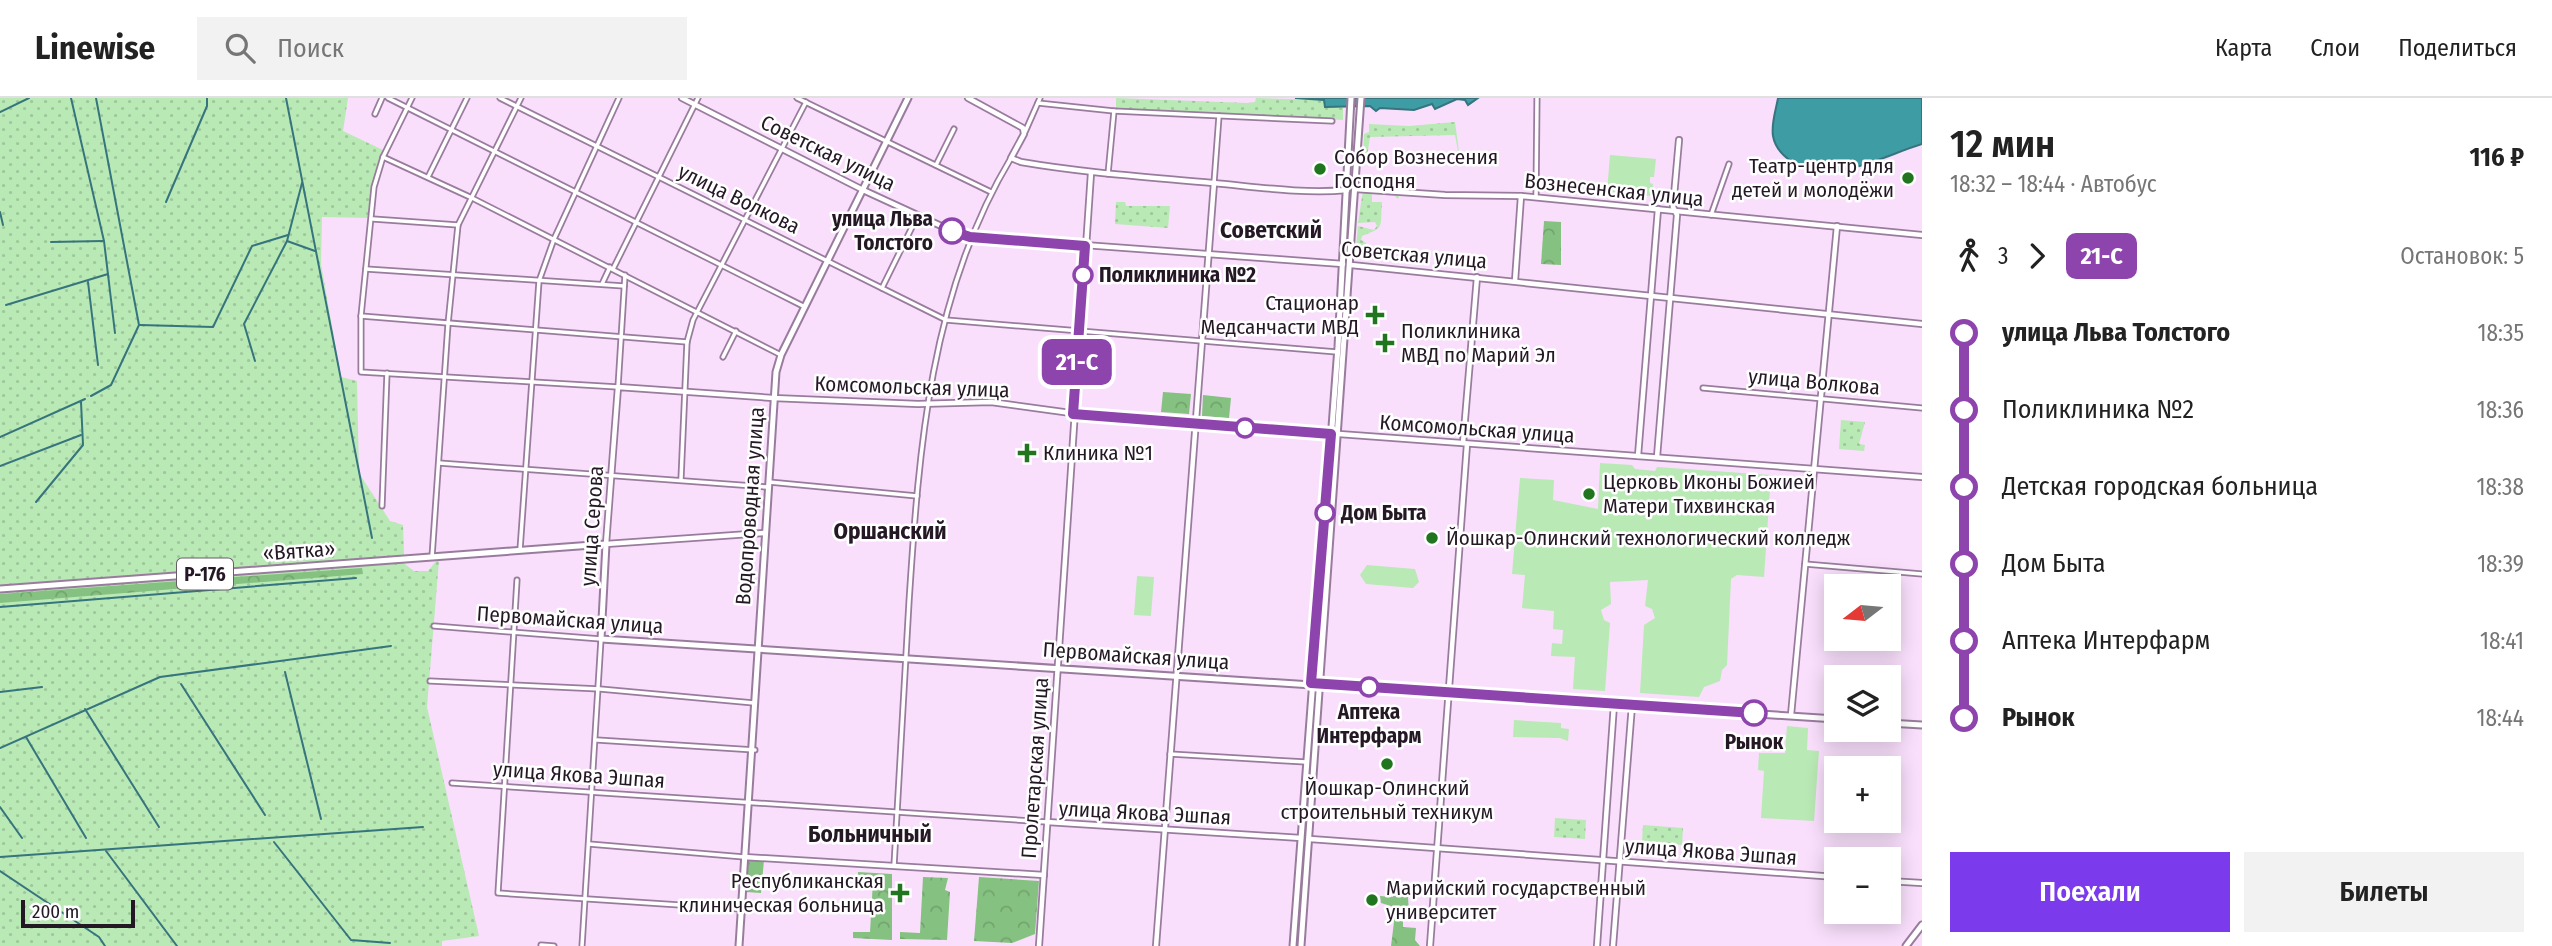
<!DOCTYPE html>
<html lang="ru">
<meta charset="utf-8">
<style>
:root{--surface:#fff;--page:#f2f2f2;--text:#222;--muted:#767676;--line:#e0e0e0;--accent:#7c3aed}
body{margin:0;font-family:"Fira Sans Condensed",sans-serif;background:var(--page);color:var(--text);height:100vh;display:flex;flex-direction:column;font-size:26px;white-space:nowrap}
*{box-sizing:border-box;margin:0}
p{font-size:23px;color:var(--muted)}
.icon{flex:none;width:38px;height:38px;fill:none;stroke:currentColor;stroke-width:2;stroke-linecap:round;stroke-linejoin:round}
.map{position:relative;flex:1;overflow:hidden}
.drawer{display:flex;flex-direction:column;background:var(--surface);width:630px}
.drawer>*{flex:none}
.badge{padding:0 14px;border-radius:10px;font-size:24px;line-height:46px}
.needle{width:46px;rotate:254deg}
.fabs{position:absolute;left:1824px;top:476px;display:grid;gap:14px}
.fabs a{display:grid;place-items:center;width:77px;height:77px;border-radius:0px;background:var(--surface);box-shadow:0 4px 18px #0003;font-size:35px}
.scale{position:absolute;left:21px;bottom:18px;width:114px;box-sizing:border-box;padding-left:7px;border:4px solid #241825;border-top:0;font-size:19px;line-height:24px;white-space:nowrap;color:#241825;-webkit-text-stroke:5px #fff;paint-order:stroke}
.map>.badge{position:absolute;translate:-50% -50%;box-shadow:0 0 0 4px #fff}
.legs{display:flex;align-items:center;gap:10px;height:77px;padding:0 28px;font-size:23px}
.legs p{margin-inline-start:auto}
.head{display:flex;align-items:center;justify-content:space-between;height:119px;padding:0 28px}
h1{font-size:38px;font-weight:600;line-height:52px}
.cta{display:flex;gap:14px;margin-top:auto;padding:14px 28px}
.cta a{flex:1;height:80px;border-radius:0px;background:var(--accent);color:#fff;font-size:28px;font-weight:600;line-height:80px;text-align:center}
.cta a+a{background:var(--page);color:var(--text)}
ul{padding:0 28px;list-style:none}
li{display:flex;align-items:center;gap:24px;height:77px;font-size:26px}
li i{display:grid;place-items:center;width:10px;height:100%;margin:0 9px;background:currentColor}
li i::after{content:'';width:18px;height:18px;margin:-9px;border:5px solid;border-radius:50%;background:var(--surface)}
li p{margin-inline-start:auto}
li:first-child i{background:linear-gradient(#0000 50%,currentColor 0)}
li:last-child i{background:linear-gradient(currentColor 50%,#0000 0)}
header{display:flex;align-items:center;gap:42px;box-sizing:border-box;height:98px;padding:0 35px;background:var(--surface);border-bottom:2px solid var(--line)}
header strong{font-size:33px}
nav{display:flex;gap:38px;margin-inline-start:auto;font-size:24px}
.search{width:490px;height:63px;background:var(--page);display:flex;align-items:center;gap:18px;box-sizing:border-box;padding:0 24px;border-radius:0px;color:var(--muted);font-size:26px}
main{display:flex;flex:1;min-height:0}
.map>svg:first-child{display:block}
.grass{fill:url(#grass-dots)}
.forest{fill:url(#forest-crowns)}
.park{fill:#b9e9b5}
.water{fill:#3e9ca4;stroke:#36747e;stroke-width:2}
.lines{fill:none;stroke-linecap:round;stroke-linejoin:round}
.stream{stroke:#36747e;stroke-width:2}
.street-casing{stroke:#997c9d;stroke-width:7}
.secondary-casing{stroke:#997c9d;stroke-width:8}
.primary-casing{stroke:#997c9d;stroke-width:9}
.street{stroke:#fff;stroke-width:3.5}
.secondary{stroke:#fff;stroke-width:4.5}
.primary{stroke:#fff;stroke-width:5}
.line-1-casing{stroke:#fff;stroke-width:16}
.line-1{stroke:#8e44ad;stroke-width:10}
.poi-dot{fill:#21751f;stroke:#fff;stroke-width:2.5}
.stop-1-dot{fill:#fff;stroke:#8e44ad;stroke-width:3.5}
.labels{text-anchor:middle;stroke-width:5;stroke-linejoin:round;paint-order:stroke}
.shield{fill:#fff;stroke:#665d66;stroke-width:2}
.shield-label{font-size:19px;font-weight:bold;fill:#241825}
.street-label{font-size:21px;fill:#241825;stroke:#fff}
.poi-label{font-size:21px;fill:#241825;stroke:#fff;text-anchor:start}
.stop-label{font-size:21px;font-weight:bold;fill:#241825;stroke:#fff;text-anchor:start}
.neighbourhood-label{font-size:23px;font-weight:bold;fill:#241825;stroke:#fff}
</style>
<header>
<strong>Linewise</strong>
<div class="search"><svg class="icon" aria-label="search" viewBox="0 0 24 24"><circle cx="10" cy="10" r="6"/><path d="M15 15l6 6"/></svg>Поиск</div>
<nav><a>Карта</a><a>Слои</a><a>Поделиться</a></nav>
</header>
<main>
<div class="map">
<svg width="1922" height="848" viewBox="0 0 1922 848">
<defs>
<pattern id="grass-dots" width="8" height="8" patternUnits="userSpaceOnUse" patternTransform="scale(1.75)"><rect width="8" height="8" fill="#b9e9b5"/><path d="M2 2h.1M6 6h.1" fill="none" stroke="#9fc79c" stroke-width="1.8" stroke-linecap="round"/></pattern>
<pattern id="forest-crowns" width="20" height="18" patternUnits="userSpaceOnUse" patternTransform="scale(1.75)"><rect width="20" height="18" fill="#85c180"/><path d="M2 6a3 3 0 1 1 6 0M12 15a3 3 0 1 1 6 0" fill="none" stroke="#73a56e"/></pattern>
</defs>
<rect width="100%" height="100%" fill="#f9dffc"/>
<g class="grass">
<path d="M0,0H348L343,33L385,53L373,89L372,120L322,119L321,166L341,279L357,283L359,375L390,423L403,427L404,458L0,490Z"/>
<path d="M1116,0L1248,5L1255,4L1256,0L1325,2V9L1343,10V22L1116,12Z"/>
<path d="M1455,24L1461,69L1455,37L1370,39L1366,65H1363L1364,36L1369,34V26L1409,28Z"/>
<path d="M1363,92L1399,98L1398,101L1395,98L1372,96V104H1382C1380,131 1385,129 1362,138L1361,142L1366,145V152L1379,154L1378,161L1355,159L1358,128L1374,132L1377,128L1375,124L1358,125Z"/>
<path d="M1116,104H1125L1126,108H1170L1168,130L1115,126Z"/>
<path d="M1841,322L1865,324L1859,346L1865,347L1864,353L1839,351Z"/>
<path d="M437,462H439L427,609L479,838L442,843V848H0V493L402,464L414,473H428Z"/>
<path d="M1555,720L1586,722L1585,741L1554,739Z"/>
<path d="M1643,727L1683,730L1682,747L1642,744Z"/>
</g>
<g class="forest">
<path d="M1544,123L1561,124V167L1541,166Z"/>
<path d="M1163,294L1191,296L1189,316L1161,314Z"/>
<path d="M1203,297L1231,300L1229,320L1202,318Z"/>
<path d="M362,470L363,476L0,505V496Z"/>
<path d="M748,761L764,762L761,795L746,794Z"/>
<path d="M858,774L892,776V842L853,840V834H870L873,783L858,782Z"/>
<path d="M923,779L948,780L945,792L950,794L947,842L900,841V834L920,835Z"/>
<path d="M979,779L1039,783L1035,836L1012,845L974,843Z"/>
<path d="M1394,784L1407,785L1409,814L1403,815V829L1416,830L1415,842L1420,848H1391L1394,824L1391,808L1381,805L1380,798L1393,799L1395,787L1391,786Z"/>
</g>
<g class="park">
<path d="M1610,57L1656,61L1654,79H1650V85L1653,86L1652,98L1607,94Z"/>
<path d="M1600,365L1632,367L1635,371L1655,373L1657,369L1771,377L1764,479L1737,477L1731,481L1727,567L1722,572L1720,583L1704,589L1699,599L1640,595L1644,527L1655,520L1652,511L1645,508L1648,482L1610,484L1611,506L1601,512L1604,522L1610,525L1605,593L1573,591L1575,559L1551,558L1552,545L1562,546L1563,532L1553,531L1554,513L1522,510L1525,477L1512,476L1520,380L1554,382L1553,402L1598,411Z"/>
<path d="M1367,467L1415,471L1419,484L1413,490L1366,486L1360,477Z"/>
<path d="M1137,478L1154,479L1151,518L1134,517Z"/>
<path d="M1514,622L1561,625V630L1569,631L1568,643L1560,640L1513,639Z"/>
<path d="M1787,628L1808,630L1807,652L1819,653L1814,723L1761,720L1764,673L1758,672L1759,655H1785Z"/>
</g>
<g class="water">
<path d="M1295,0H1478L1468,7L1465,2L1457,1L1435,11L1432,6L1414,12L1380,10L1376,13L1370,8L1325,9L1324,2Z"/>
<path d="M1778,0H1922V46C1882,58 1833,89 1791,63C1782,57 1775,49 1773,38C1771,25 1776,12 1778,0Z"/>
</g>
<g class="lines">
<g class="stream">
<path d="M71,0L104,143L115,235"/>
<path d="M286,0L372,440"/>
<path d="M0,14L29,0"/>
<path d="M166,104L207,8V0"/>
<path d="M0,114L3,127"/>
<path d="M287,143L315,153"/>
<path d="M51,144L103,143"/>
<path d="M88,184L98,267"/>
<path d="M6,207L108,176"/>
<path d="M140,227L213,229L252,148L288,137"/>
<path d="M255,263L244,226L287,143L302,85"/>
<path d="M91,298L111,287L139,227L96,0"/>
<path d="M0,339L85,301"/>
<path d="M0,368L81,337"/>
<path d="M36,404L83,347L81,304"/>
<path d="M0,509L356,480"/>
<path d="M285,574L321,721"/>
<path d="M181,586L265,717"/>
<path d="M0,594L42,589"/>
<path d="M85,611L159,729"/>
<path d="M26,639L86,740"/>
<path d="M0,650L160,579L391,548"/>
<path d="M0,709L22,740"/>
<path d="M274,744L351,842L390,845"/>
<path d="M106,753L177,848"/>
<path d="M0,759L423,729"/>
<path d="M0,773L99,839L105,848"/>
</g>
<defs>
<g id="street">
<path d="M388,0L805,209"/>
<path d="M412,0L383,59L374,89L361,218V274L618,289L625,177"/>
<path d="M500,0L946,222L1337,254"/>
<path d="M797,0L991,94"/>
<path d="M1038,5L1114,13L1332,23"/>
<path d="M375,16L382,0"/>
<path d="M1025,34L1040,0"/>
<path d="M383,59L472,100L781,257"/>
<path d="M936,67L954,31"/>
<path d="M1108,76L1114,13"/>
<path d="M428,79L467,0"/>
<path d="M1214,85L1219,18"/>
<path d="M1536,99L1537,0"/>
<path d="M1711,117L1729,66"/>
<path d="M373,121L458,127"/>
<path d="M366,171L624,188"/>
<path d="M613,171L698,0"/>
<path d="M602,186L610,169"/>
<path d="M882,190L918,117"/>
<path d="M361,218L687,244"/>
<path d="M723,259L736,233"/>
<path d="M1703,290L1922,310"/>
<path d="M439,365L767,389"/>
<path d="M681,381L687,244L693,222L806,4"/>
<path d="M769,384L917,398"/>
<path d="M382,408L387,275"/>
<path d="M520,452L539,183L554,141L619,0"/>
<path d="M432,459L448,226L458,127L521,0"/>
<path d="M1805,466L1922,476"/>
<path d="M517,482L498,795L741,811"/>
<path d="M434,528L601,541L582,848"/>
<path d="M430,583L600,591L754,605"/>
<path d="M597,642L755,652"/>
<path d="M1170,656L1306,664"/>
<path d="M452,685L1047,724"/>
<path d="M589,746L744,759"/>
<path d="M894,768C899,680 904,592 909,504C919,350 930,195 1011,60"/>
<path d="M541,847L554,848"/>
</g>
<g id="secondary">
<path d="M682,0L863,92L963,138L1343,166"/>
<path d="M968,0L1023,30L1024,36L1011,60L1021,64C1085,75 1149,79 1213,85C1257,89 1303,96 1347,92"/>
<path d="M1355,91L1445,97L1521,98L1922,137"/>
<path d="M1351,167L1922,226"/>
<path d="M1515,183L1521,98"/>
<path d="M1339,336L1922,379"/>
<path d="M1463,345L1477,179"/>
<path d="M1638,358L1658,111"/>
<path d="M1657,359L1677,117L1673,109L1679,42"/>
<path d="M606,446L618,289L773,300L918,306L991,304L1100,319L1331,336"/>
<path d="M606,446L764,435"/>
<path d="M1791,617L1837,128"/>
<path d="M1047,724L1301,740"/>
<path d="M1310,741L1836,779"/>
<path d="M744,759L1044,777"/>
<path d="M1888,783L1922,785"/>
<path d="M1039,848L1091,75"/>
<path d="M1156,848L1214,85"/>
<path d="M1430,848L1467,346"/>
<path d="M1597,848L1614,606"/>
<path d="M1613,848L1632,607"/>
</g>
<g id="primary">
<path d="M0,491L606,446L601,541L1836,621"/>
<path d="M1888,625L1922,627"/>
<path d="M739,848L776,274L781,257L908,0"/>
<path d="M1293,848L1338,249L1351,0"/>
<path d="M1301,848L1361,0"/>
<path d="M1906,848L1922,827"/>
</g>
</defs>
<use href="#street" class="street-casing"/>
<use href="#secondary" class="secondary-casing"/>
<use href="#primary" class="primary-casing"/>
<use href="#street" class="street"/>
<use href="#secondary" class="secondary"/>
<use href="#primary" class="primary"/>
</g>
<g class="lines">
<defs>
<path id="line-1" d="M952,133L970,139L1085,148L1073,316L1331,336L1311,585L1754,615"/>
</defs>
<use href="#line-1" class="line-1-casing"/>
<use href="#line-1" class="line-1"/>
</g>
<g class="poi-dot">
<circle cx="1320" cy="71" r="7"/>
<circle cx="1908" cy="80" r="7"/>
<path d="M1371.5 206.5h7v7h7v7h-7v7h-7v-7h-7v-7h7z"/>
<path d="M1381.5 234.5h7v7h7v7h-7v7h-7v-7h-7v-7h7z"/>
<path d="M1023.5 344.5h7v7h7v7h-7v7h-7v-7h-7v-7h7z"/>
<circle cx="1589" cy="396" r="7"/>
<circle cx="1432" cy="440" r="7"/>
<circle cx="1387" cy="666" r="7"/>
<path d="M896.5 784.5h7v7h7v7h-7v7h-7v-7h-7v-7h7z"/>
<circle cx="1372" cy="802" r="7"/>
</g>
<g class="stop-1-dot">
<circle cx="952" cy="133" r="12"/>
<circle cx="1083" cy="177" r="9"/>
<circle cx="1245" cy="330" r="9"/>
<circle cx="1325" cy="415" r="9"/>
<circle cx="1369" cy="589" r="9"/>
<circle cx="1754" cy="615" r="12"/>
</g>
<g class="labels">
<rect class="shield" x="177" y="460.5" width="56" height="31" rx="5"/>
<g class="shield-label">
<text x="205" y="483">Р-176</text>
</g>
<g class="street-label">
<text transform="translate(828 55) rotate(26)" y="7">Советская улица</text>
<text transform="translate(1614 92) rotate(6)" y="7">Вознесенская улица</text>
<text transform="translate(739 101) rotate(26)" y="7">улица Волкова</text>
<text transform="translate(1414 157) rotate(5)" y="7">Советская улица</text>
<text transform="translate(1814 284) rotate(5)" y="7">улица Волкова</text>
<text transform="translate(912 289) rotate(2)" y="7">Комсомольская улица</text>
<text transform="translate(1477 331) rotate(4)" y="7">Комсомольская улица</text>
<text transform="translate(750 408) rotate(-86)" y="7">Водопроводная улица</text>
<text transform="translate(592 428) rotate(-86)" y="7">улица Серова</text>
<text transform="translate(299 453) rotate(-4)" y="7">«Вятка»</text>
<text transform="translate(570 522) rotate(4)" y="7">Первомайская улица</text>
<text transform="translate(1136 558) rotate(4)" y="7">Первомайская улица</text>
<text transform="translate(1035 670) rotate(-86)" y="7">Пролетарская улица</text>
<text transform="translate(579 677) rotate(4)" y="7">улица Якова Эшпая</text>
<text transform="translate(1145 715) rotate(3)" y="7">улица Якова Эшпая</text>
<text transform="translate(1711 754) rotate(4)" y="7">улица Якова Эшпая</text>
</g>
<g class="poi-label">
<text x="1334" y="66">Собор Вознесения<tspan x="1334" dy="24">Господня</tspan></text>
<text x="1894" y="75" text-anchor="end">Театр-центр для<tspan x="1894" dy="24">детей и молодёжи</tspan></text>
<text x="1359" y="212" text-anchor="end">Стационар<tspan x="1359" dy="24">Медсанчасти МВД</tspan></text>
<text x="1401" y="240">Поликлиника<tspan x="1401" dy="24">МВД по Марий Эл</tspan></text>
<text x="1043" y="362">Клиника №1</text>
<text x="1603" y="391">Церковь Иконы Божией<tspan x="1603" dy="24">Матери Тихвинская</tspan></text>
<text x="1446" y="447">Йошкар-Олинский технологический колледж</text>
<text x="1387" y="697" text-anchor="middle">Йошкар-Олинский<tspan x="1387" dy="24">строительный техникум</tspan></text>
<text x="884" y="790" text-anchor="end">Республиканская<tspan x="884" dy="24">клиническая больница</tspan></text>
<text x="1386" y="797">Марийский государственный<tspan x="1386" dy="24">университет</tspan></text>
</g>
<g class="stop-label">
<text x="933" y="128" text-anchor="end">улица Льва<tspan x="933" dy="24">Толстого</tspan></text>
<text x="1099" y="184">Поликлиника №2</text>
<text x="1341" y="422">Дом Быта</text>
<text x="1369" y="621" text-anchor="middle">Аптека<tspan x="1369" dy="24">Интерфарм</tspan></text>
<text x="1754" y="651" text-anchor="middle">Рынок</text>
</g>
<g class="neighbourhood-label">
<text x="1271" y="140">Советский</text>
<text x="890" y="441">Оршанский</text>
<text x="870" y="744">Больничный</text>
</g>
</g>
</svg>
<div class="fabs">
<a><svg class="needle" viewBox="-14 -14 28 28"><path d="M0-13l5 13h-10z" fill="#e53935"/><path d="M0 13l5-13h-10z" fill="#767676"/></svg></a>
<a><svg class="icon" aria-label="layers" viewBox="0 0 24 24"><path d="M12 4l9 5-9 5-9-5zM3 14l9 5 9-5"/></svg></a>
<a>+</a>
<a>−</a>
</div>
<div class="scale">200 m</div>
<b class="badge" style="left:1077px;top:264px;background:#8e44ad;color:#fff">21-С</b>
</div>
<section class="drawer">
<div class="head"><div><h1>12 мин</h1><p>18:32 – 18:44 · Автобус</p></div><b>116 ₽</b></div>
<div class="legs"><svg class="icon" aria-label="walk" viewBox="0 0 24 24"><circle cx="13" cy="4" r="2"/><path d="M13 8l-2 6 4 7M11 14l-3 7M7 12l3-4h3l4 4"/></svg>3<svg class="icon" aria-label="forward" viewBox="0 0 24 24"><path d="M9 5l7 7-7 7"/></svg><b class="badge" style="background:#8e44ad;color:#fff">21-С</b><p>Остановок: 5</p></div>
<ul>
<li><i style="color:#8e44ad"></i><b>улица Льва Толстого</b><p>18:35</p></li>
<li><i style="color:#8e44ad"></i><span>Поликлиника №2</span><p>18:36</p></li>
<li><i style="color:#8e44ad"></i><span>Детская городская больница</span><p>18:38</p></li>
<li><i style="color:#8e44ad"></i><span>Дом Быта</span><p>18:39</p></li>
<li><i style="color:#8e44ad"></i><span>Аптека Интерфарм</span><p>18:41</p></li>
<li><i style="color:#8e44ad"></i><b>Рынок</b><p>18:44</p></li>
</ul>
<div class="cta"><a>Поехали</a><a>Билеты</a></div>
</section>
</main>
